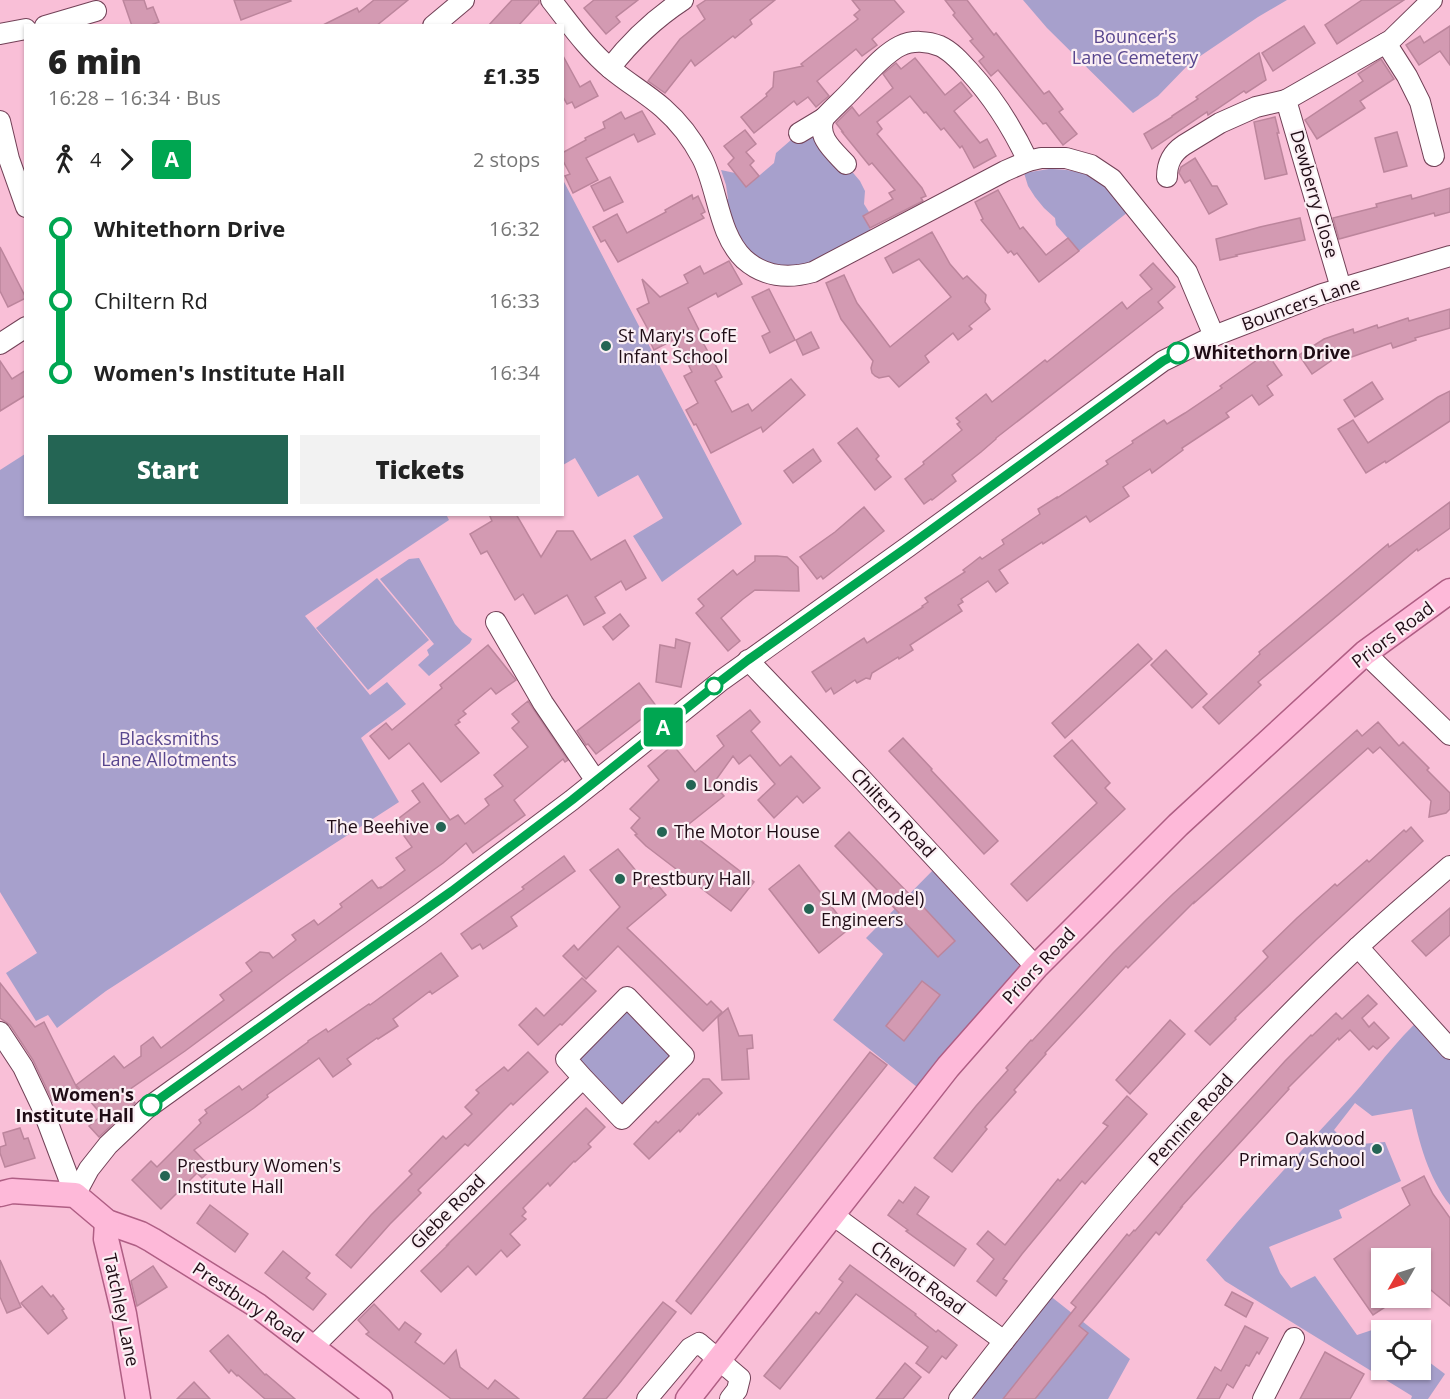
<!DOCTYPE html>
<meta charset="utf-8">
<style>
:root{--surface:#fff;--page:#f2f2f2;--text:#222;--muted:#767676;--accent:#246554}
body{margin:0;font-family:"Open Sans",sans-serif;background:var(--page);color:var(--text);height:100vh;display:flex;flex-direction:column;font-size:22px;white-space:nowrap}
*{box-sizing:border-box;margin:0}
p{font-size:20px;color:var(--muted)}
.icon{flex:none;width:33px;height:33px;fill:none;stroke:currentColor;stroke-width:2;stroke-linecap:round;stroke-linejoin:round}
.map{position:relative;flex:1;overflow:hidden}
.drawer{position:absolute;left:24px;top:24px;width:540px;height:492px;display:flex;flex-direction:column;background:var(--surface);border-radius:0px;box-shadow:0 2px 4px #0004}
.drawer>*{flex:none}
.badge{padding:0 12px;border-radius:4px;font-size:21px;line-height:39px}
.needle{width:39px;rotate:231deg}
.buttons{position:absolute;left:1371px;top:1248px;display:grid;gap:12px}
.buttons a{display:grid;place-items:center;width:60px;height:60px;border-radius:0px;background:var(--surface);box-shadow:0 2px 4px #0004;font-size:30px}
.map>.badge{position:absolute;translate:-50% -50%;box-shadow:0 0 0 3px #fff}
.legs{display:flex;align-items:center;gap:9px;height:66px;padding:0 24px;font-size:20px}
.legs p{margin-inline-start:auto}
.headline{display:flex;align-items:center;justify-content:space-between;height:102px;padding:0 24px}
h1{font-size:33px;font-weight:800;line-height:45px}
.cta{display:flex;gap:12px;margin-top:auto;padding:12px 24px}
.cta a{flex:1;height:69px;border-radius:0px;background:var(--accent);color:#fff;font-size:24px;font-weight:800;line-height:69px;text-align:center}
.cta a+a{background:var(--page);color:var(--text)}
ul{padding:0 24px;list-style:none}
li{display:flex;align-items:center;gap:21px;height:72px;font-size:22px}
li i{display:grid;place-items:center;width:9px;height:100%;margin:0 8px;background:currentColor}
li i::after{content:'';width:15px;height:15px;margin:-8px;border:4px solid;border-radius:50%;background:var(--surface)}
li p{margin-inline-start:auto}
li:first-child i{background:linear-gradient(#0000 50%,currentColor 0)}
li:last-child i{background:linear-gradient(currentColor 50%,#0000 0)}
.map>svg:first-child{display:block}
.green{fill:#a7a0cc;fill-rule:evenodd}
.building{fill:#d39ab2;stroke:#bc859c;stroke-width:1.5}
.lines{fill:none;stroke-linecap:round;stroke-linejoin:round}
.minor-casing{stroke:#724157;stroke-width:22}
.major-casing{stroke:#af5e84;stroke-width:27}
.minor{stroke:#fff;stroke-width:20}
.major{stroke:#feb9d9;stroke-width:24}
.line-1-casing{stroke:#fff;stroke-width:14}
.line-1{stroke:#00a651;stroke-width:9}
.poi-dot{fill:#246554;stroke:#fbeff4;stroke-width:2}
.stop-1-dot{fill:#fff;stroke:#00a651;stroke-width:3}
.labels{text-anchor:middle;stroke-width:4.5;stroke-linejoin:round;paint-order:stroke}
.park-label{font-size:18px;fill:#58468e;stroke:#fbeff4}
.street-label{font-size:18px;fill:#1f0c15;stroke:#fbeff4}
.poi-label{font-size:18px;fill:#1f0c15;stroke:#fbeff4;text-anchor:start}
.stop-label{font-size:18px;font-weight:bold;fill:#1f0c15;stroke:#fbeff4;text-anchor:start}
</style>
<div class="map">
<svg width="1450" height="1399" viewBox="0 0 1450 1399">
<rect width="100%" height="100%" fill="#f9bfd7"/>
<g class="green">
<path d="M1023,0H1287L1258,17L1190,63L1158,96L1133,113L1047,28Z"/>
<path d="M824,118L826,141L860,181L865,191L864,204L869,212L863,216L871,231L813,272L754,266L717,201L728,199L726,185L721,170L735,173L746,187L774,163L776,153L799,133Z"/>
<path d="M1049,169C1069,169 1092,173 1107,186C1115,193 1121,204 1128,212L1079,251L1056,225L1055,218L1044,208L1035,197L1028,186L1024,173Z"/>
<path d="M562,178L742,524L662,582L633,536L663,518L638,475L598,497L575,458L563,465Z"/>
<path d="M25,454L26,514H446L449,520L305,616L370,695L387,682L406,704C391,717 375,726 361,738L399,802L106,991L57,1028L48,1015L36,1021L6,973L37,953L0,892V470Z"/>
<path d="M419,558L455,624L462,632L472,639L470,643L429,676L418,665L429,655L427,650L434,644L380,579L409,559Z"/>
<path d="M377,578L429,640L368,690L316,628Z"/>
<path d="M940,863L1036,967L927,1095L833,1020L883,954L866,938ZM916,899L955,941L938,956ZM922,981L939,995L887,1026Z"/>
<path d="M627,997L684,1056L622,1119L566,1059Z"/>
<path d="M1422,1017L1450,1049V1205C1428,1177 1419,1142 1412,1109L1372,1116L1355,1103L1334,1130L1349,1145L1385,1142L1401,1181L1339,1210L1342,1218L1269,1247L1280,1273L1291,1288L1315,1276L1357,1335L1378,1328L1384,1322L1396,1320L1408,1323L1418,1330H1382V1370H1420L1421,1336L1422,1343L1421,1356L1445,1374L1428,1399H1411L1412,1396L1225,1281L1206,1260C1252,1203 1302,1150 1352,1096C1375,1070 1396,1041 1422,1017Z"/>
<path d="M1044,1291L1130,1359L1108,1399H1035L1087,1333L1003,1399H975L965,1391Z"/>
</g>
<g class="building">
<path d="M123,0H144L147,9L153,7L159,22L148,26H132Z"/>
<path d="M234,0H290L291,1L241,20Z"/>
<path d="M374,0H408L376,26H321L357,8L359,12Z"/>
<path d="M512,0H539V3L518,26H488Z"/>
<path d="M594,0H638L616,17L620,22L606,34L584,8Z"/>
<path d="M706,0H775L750,20L752,24L735,38L733,36L695,66L691,60L665,93L648,81L680,39L705,19L697,6Z"/>
<path d="M852,0H894L904,12L872,39L877,45L862,56L856,49L817,81L829,96L823,101L816,107L808,97L797,105L794,101L754,133L741,117L767,96L766,94L773,87L774,72L803,66L801,64L858,19L854,15L860,10Z"/>
<path d="M945,0H967L994,35L996,33L1044,94L1049,91L1063,109L1059,112L1077,134L1063,145L1046,123L1043,124L998,70L991,76L979,61L984,57L970,41L973,39L953,15L955,13Z"/>
<path d="M1362,0H1404L1337,44L1325,25Z"/>
<path d="M1304,26L1315,43L1273,71L1262,53Z"/>
<path d="M1450,26V65L1440,51L1419,65L1406,45L1420,36L1424,43Z"/>
<path d="M1259,53L1266,80L1246,93L1244,91L1208,115L1207,112L1152,149L1144,134L1172,117V116L1198,99L1196,97Z"/>
<path d="M562,54L580,87L590,81L598,96L575,108L572,102L567,104L562,95Z"/>
<path d="M915,58L945,95L961,82L972,96L954,111L980,143L987,139L996,156L974,168L962,146L960,148L944,128L941,130L926,112L924,113L910,96L877,122L882,129L877,134L922,188L926,196L921,198L923,201L870,228L863,216L893,199L889,193L895,190L872,163L869,165L842,132H843L836,123L852,107L859,116L893,88L883,74L896,63L901,69Z"/>
<path d="M1381,59L1394,79L1360,101L1365,108L1317,139L1305,120L1363,81L1358,74Z"/>
<path d="M642,111L655,134L638,142L634,134L586,158L598,180L573,193L565,176L570,174L562,159V153L586,140L585,138L605,128L603,122L621,112L625,119Z"/>
<path d="M1275,117L1279,133H1277L1287,174L1265,179L1254,122Z"/>
<path d="M745,130L756,144L746,152L754,161L750,165L759,176L746,187L728,164L734,158L724,146Z"/>
<path d="M1397,132L1407,166L1384,172L1375,138Z"/>
<path d="M1195,158L1212,186H1217L1227,204L1209,214L1190,180L1185,183L1179,173L1181,167Z"/>
<path d="M610,177L623,202L604,211L591,186Z"/>
<path d="M1450,188V212L1435,216L1434,213L1339,239L1333,218L1377,207L1376,204L1411,195L1412,199Z"/>
<path d="M998,190L1020,229L1023,227L1046,255L1068,238L1079,251L1039,282L1017,253L1014,255L1011,251L1008,253L981,220L983,219L975,202Z"/>
<path d="M692,195L693,199L698,196L705,212L701,214L704,218L618,262L605,240L601,242L593,227L617,214L627,233L666,212L665,210Z"/>
<path d="M1300,218L1305,240L1236,255L1237,256L1220,260L1216,239L1260,227Z"/>
<path d="M932,232L950,264L963,279L967,276L986,295L985,302L990,309L969,326L972,329L958,340L953,333L925,356L929,362L899,387L889,376L879,378L875,376L872,373L871,368L873,361L841,319L826,283L844,275L857,303L890,347L951,297L919,259L893,273L885,258Z"/>
<path d="M0,247L26,298L8,307L0,291Z"/>
<path d="M729,261L742,284L718,297L716,293L688,308L703,338L701,339L722,377L715,381L732,412L748,404L752,411L791,379L805,395L763,432L761,427L711,453L696,424L694,425L686,410L698,403L684,376L692,372L675,339L654,350L647,335L650,333L637,309L649,303L642,279L660,297L688,283L684,275L700,266L704,274Z"/>
<path d="M1153,263L1175,287L1158,302L1163,308L996,438V439L981,452L952,475L956,481L932,500L931,499L924,504L905,479L924,464L923,462L962,430L957,424L960,422L956,418L986,394L992,402L1045,360L1047,362L1122,302L1127,309L1140,298L1152,289L1140,275Z"/>
<path d="M769,289L795,340L770,353L762,336L770,332L752,297Z"/>
<path d="M1450,309V328L1415,338L1416,340L1393,348L1391,343L1346,359L1344,352L1312,374L1299,355L1324,339L1353,329L1354,333L1377,325L1378,328L1408,318L1409,321Z"/>
<path d="M811,332L819,348L803,355L796,340Z"/>
<path d="M1267,353L1282,375L1267,386L1273,395L1259,405L1252,395L1226,413L1229,417L1182,448L1183,450L1152,473L1150,469L1123,487L1129,496L1090,522L1086,516L1043,544L1042,542L999,570L1008,583L996,592L988,581L961,599L963,602L958,605L962,611L910,645L913,650L899,659L898,657L872,673L870,679L866,678L857,683L855,680L834,694L831,688L826,692L812,672L864,638L867,643L923,607L922,606L928,602L925,598L965,572L963,570L971,564L980,557L982,559L1004,544L1002,540L1040,514L1038,509L1057,497V498L1108,464L1106,461L1133,443L1132,441L1164,420L1167,424L1185,413L1222,388L1220,386Z"/>
<path d="M0,361L12,379L26,370V395L0,411Z"/>
<path d="M1372,382L1383,399L1355,417L1344,400Z"/>
<path d="M1450,391V421L1386,463L1385,461L1366,473L1338,429L1353,420L1368,443L1438,397Z"/>
<path d="M857,428L879,456L876,459L891,477L875,490L838,443Z"/>
<path d="M813,449L821,461L793,483L784,471Z"/>
<path d="M1450,502V528L1418,551L1417,549L1258,682L1261,685L1219,724L1203,707L1260,654L1259,652L1388,544L1389,547Z"/>
<path d="M864,507L884,531L823,579L821,576L817,579L800,557L835,532Z"/>
<path d="M489,514H516L541,557L557,531H573L591,560L625,540L646,578L626,590L621,581L595,597L605,613L584,625L567,595L535,614L523,594L515,600L487,551L481,554L470,534L492,521Z"/>
<path d="M755,556H777L787,557L798,567L799,591L755,590L743,599L721,618L740,641L728,651L696,613L704,606L698,599L733,570L737,575L755,561Z"/>
<path d="M620,614L629,626L613,640L603,627Z"/>
<path d="M676,639L690,643L681,687L656,682L660,645L675,648Z"/>
<path d="M1138,644L1152,659L1065,738L1052,723Z"/>
<path d="M488,645L516,680L496,694L491,688L463,711L466,714L458,720L460,722L455,725L479,753L441,782L409,743L389,759L370,736L386,723L392,730L442,688L440,685Z"/>
<path d="M1166,650L1207,694L1192,708L1151,665Z"/>
<path d="M639,683L657,707L596,754L588,744L586,745L577,731Z"/>
<path d="M528,701L568,760L565,762L563,759L514,800L525,815L473,853L466,843L443,863L286,976L185,1051L126,1092L135,1103L99,1137L89,1126L102,1115L76,1085L114,1056L124,1068L141,1056V1046L153,1037L161,1048L224,1000L220,995L252,971L246,963L260,952L269,953L273,958L296,940L292,935L314,920L318,925L342,907L340,904L372,880L378,888L381,887V888L405,870L396,858L412,847L394,822L420,802L412,791L423,783L450,820L458,815L465,824L489,805L485,799L503,786L494,775L528,747L512,728L519,722L512,714Z"/>
<path d="M750,710L760,722L751,731L780,766L791,756L820,788L803,803L797,796L774,818L758,800L775,784L750,755L739,764L733,756L713,784L724,796L684,828L754,882L731,911L646,846L635,835L637,834L631,828L640,818L630,809L659,780L648,766L673,745L695,772L724,746L717,736Z"/>
<path d="M1378,722L1399,746L1403,742L1429,768L1427,770L1450,793V809L1446,813L1429,817L1431,801L1380,747L1373,753L1368,748L1194,903V902L1128,968L1126,966L1045,1053L1046,1054L1014,1090L1016,1092L985,1127L987,1129L952,1172L934,1158L976,1106L1008,1070L1006,1068L1031,1040L1032,1041L1113,953L1146,920L1173,894L1357,730L1362,736Z"/>
<path d="M903,738L932,769L931,770L998,841L984,854L889,751Z"/>
<path d="M1072,740L1110,783L1105,788L1125,809L1027,901L1011,884L1097,803L1054,756Z"/>
<path d="M1411,827L1423,841L1317,939L1235,1018L1236,1019L1210,1045L1195,1031L1268,957L1263,951L1297,918L1335,884L1337,886L1367,860L1369,862L1404,830L1406,832Z"/>
<path d="M849,832L914,899L915,898L955,941L938,957L898,915L899,913L835,846Z"/>
<path d="M618,849L651,889L657,884L666,895L627,928L707,1005L711,1001L722,1012L703,1031L618,946L586,979L563,956L574,945L578,950L620,907L590,870Z"/>
<path d="M564,856L575,871L511,917L517,926L483,949L480,944L472,949L461,934L524,889L522,887Z"/>
<path d="M799,865L849,929L819,953L769,889Z"/>
<path d="M1450,908V935L1426,956L1412,941Z"/>
<path d="M441,953L458,976L432,994L430,991L393,1019L398,1026L378,1039L377,1038L347,1059L351,1064L333,1077L319,1058L267,1095L268,1097L254,1108L194,1150L212,1169L202,1178L197,1173L161,1209L132,1180L151,1161L157,1167L201,1123L199,1120L207,1113L205,1110L239,1086L242,1090L308,1042V1041L326,1029L328,1032L369,1004L370,1005Z"/>
<path d="M582,978L596,991L562,1025L560,1024L538,1045L519,1025L536,1008L544,1016Z"/>
<path d="M922,981L940,995L904,1041L886,1026Z"/>
<path d="M0,983L35,1027L44,1022L78,1090L53,1102L33,1060L10,1025L0,1018Z"/>
<path d="M1368,995L1377,1004L1362,1018L1369,1027L1374,1022L1389,1038L1377,1049L1373,1046L1369,1050L1350,1030L1339,1040L1338,1038L1288,1088L1289,1089L1181,1207H1182L1159,1235L1156,1232L1079,1326L1088,1333L1035,1399H1003L1076,1307L1071,1303L1127,1234L1129,1236L1134,1230L1135,1231L1201,1154L1285,1061L1311,1035L1312,1036L1336,1013L1342,1019Z"/>
<path d="M728,1008L739,1036L752,1035L753,1048L747,1049L749,1079L722,1080L718,1017Z"/>
<path d="M1170,1020L1185,1034L1130,1094L1116,1080Z"/>
<path d="M528,1052L548,1072L513,1105L511,1103L468,1146L465,1144L418,1190L421,1193L390,1224L351,1268L336,1255L371,1215L412,1174L409,1171L443,1136L446,1139L472,1114L465,1107L479,1093L476,1090L504,1067L508,1071Z"/>
<path d="M870,1052L887,1065L834,1131L691,1314L676,1301Z"/>
<path d="M703,1079H709L722,1093L699,1115L698,1113L680,1132L679,1130L649,1159L634,1144L656,1121L658,1123Z"/>
<path d="M1127,1096L1147,1114L1085,1184L1082,1181L1022,1254L1003,1279L1007,1281L996,1296L977,1281L994,1259L977,1244L988,1231L1005,1245L1058,1179L1060,1181L1108,1126L1103,1123Z"/>
<path d="M586,1108L605,1127L588,1144L591,1147L575,1162L574,1161L550,1186L548,1183L523,1208L526,1212L522,1216L526,1219L510,1234L520,1245L507,1257L501,1250L476,1275L468,1266L441,1292L421,1271L448,1245H447Z"/>
<path d="M20,1128L24,1139L28,1138L35,1158L5,1167L0,1153V1147L6,1145L3,1133Z"/>
<path d="M1424,1176L1433,1194L1450,1218V1306L1420,1281V1258H1382V1298H1399L1373,1315L1334,1259L1410,1205L1402,1188Z"/>
<path d="M915,1187L929,1197L917,1214L966,1249L954,1266L906,1231L908,1230L888,1215L899,1200L903,1203Z"/>
<path d="M210,1205L248,1234L235,1252L197,1223Z"/>
<path d="M283,1251L310,1273L306,1278L326,1294L313,1310L265,1273Z"/>
<path d="M0,1260L21,1307L7,1313L0,1297Z"/>
<path d="M850,1265L916,1314L915,1315L936,1332L938,1330L957,1345L946,1359L942,1356L929,1373L916,1363L928,1347L856,1294L780,1389L764,1376L816,1312L819,1314L843,1282L839,1279Z"/>
<path d="M153,1266L167,1287L137,1306L131,1281Z"/>
<path d="M42,1286L51,1297L53,1295L64,1309L62,1310L67,1318L48,1334L21,1303Z"/>
<path d="M1232,1292L1253,1303L1246,1317L1225,1305Z"/>
<path d="M663,1302L676,1312L618,1385L606,1399H583Z"/>
<path d="M374,1304L399,1330L405,1322L421,1334L415,1342L444,1364L456,1350L460,1367L488,1389L495,1380L519,1399H451L366,1334L369,1332L358,1320Z"/>
<path d="M1245,1326L1268,1338L1259,1354L1257,1352L1249,1366L1246,1365L1233,1388L1227,1384L1219,1399H1197L1215,1367L1221,1371Z"/>
<path d="M228,1335L265,1375L266,1374L295,1399H265L238,1375L237,1376L231,1370L229,1373L210,1351Z"/>
<path d="M1325,1352L1364,1374L1350,1399H1300Z"/>
<path d="M905,1363L921,1377L903,1399H876Z"/>
<path d="M194,1382L210,1399H177Z"/>
</g>
<g class="lines">
<defs>
<g id="minor">
<path d="M551,0C570,24 588,50 611,69C628,83 647,94 663,108C679,122 692,139 702,158C718,189 718,234 744,259C764,277 788,279 813,272L1005,171L1028,161L1041,158H1066L1091,165L1112,179L1187,272L1214,336"/>
<path d="M45,26L96,11"/>
<path d="M433,26L464,0"/>
<path d="M0,34L26,29"/>
<path d="M1386,43L1407,76L1420,102L1434,156"/>
<path d="M610,68C631,41 654,19 683,0"/>
<path d="M0,121L9,159L26,207"/>
<path d="M799,133L824,118"/>
<path d="M846,164C834,151 816,137 824,118C835,106 848,95 859,82C871,70 884,54 900,46C912,40 928,41 940,46C951,51 960,61 968,70C993,97 1012,127 1028,161"/>
<path d="M1167,177C1167,163 1172,153 1184,145L1220,123L1256,107L1286,100"/>
<path d="M1341,288L1286,100L1391,40L1432,0"/>
<path d="M0,344L26,327"/>
<path d="M496,622L543,703L596,781"/>
<path d="M1365,653L1450,735"/>
<path d="M748,660L859,776L1036,967"/>
<path d="M1358,947L1450,1049"/>
<path d="M0,1032L23,1067L41,1105L75,1195"/>
<path d="M75,1195L89,1169L108,1145L146,1109L299,999L420,914L572,800L722,680L909,546L1163,361L1214,336L1322,294L1450,256"/>
<path d="M833,1215L1004,1341"/>
<path d="M313,1347L583,1078L622,1119L684,1056L627,997L566,1059L583,1078"/>
<path d="M647,1399L690,1348L699,1343L740,1378L737,1390L730,1399"/>
<path d="M959,1399C1044,1289 1131,1180 1227,1079C1269,1034 1313,989 1358,947C1388,919 1419,893 1450,866"/>
<path d="M1263,1399L1294,1338"/>
</g>
<g id="major">
<path d="M0,1194L12,1191L75,1195L107,1222L141,1234L152,1240L258,1306L380,1399"/>
<path d="M107,1222L106,1239L124,1314L138,1399"/>
<path d="M688,1399L948,1067L1036,967L1178,825L1365,653L1450,591"/>
</g>
</defs>
<use href="#minor" class="minor-casing"/>
<use href="#major" class="major-casing"/>
<use href="#minor" class="minor"/>
<use href="#major" class="major"/>
</g>
<g class="lines">
<defs>
<path id="line-1" d="M151,1105L299,999L452,891L572,800L722,680L748,660L909,546L1163,361L1178,353"/>
</defs>
<use href="#line-1" class="line-1-casing"/>
<use href="#line-1" class="line-1"/>
</g>
<g class="poi-dot">
<circle cx="606" cy="346" r="6"/>
<circle cx="691" cy="785" r="6"/>
<circle cx="441" cy="827" r="6"/>
<circle cx="662" cy="832" r="6"/>
<circle cx="620" cy="879" r="6"/>
<circle cx="809" cy="909" r="6"/>
<circle cx="1377" cy="1149" r="6"/>
<circle cx="165" cy="1176" r="6"/>
</g>
<g class="stop-1-dot">
<circle cx="1178" cy="353" r="10"/>
<circle cx="714" cy="686" r="8"/>
<circle cx="151" cy="1105" r="10"/>
</g>
<g class="labels">
<g class="park-label">
<text x="1135" y="43">Bouncer's<tspan x="1135" dy="21">Lane Cemetery</tspan></text>
<text x="169" y="745">Blacksmiths<tspan x="169" dy="21">Lane Allotments</tspan></text>
</g>
<g class="street-label">
<text transform="translate(1314 194) rotate(74)" y="6">Dewberry Close</text>
<text transform="translate(1301 304) rotate(-20)" y="6">Bouncers Lane</text>
<text transform="translate(1393 635) rotate(-37)" y="6">Priors Road</text>
<text transform="translate(893 813) rotate(47)" y="6">Chiltern Road</text>
<text transform="translate(1039 966) rotate(-47)" y="6">Priors Road</text>
<text transform="translate(1191 1120) rotate(-48)" y="6">Pennine Road</text>
<text transform="translate(448 1212) rotate(-45)" y="6">Glebe Road</text>
<text transform="translate(918 1278) rotate(36)" y="6">Cheviot Road</text>
<text transform="translate(248 1303) rotate(34)" y="6">Prestbury Road</text>
<text transform="translate(121 1310) rotate(78)" y="6">Tatchley Lane</text>
</g>
<g class="poi-label">
<text x="618" y="342">St Mary's CofE<tspan x="618" dy="21">Infant School</tspan></text>
<text x="703" y="791">Londis</text>
<text x="429" y="833" text-anchor="end">The Beehive</text>
<text x="674" y="838">The Motor House</text>
<text x="632" y="885">Prestbury Hall</text>
<text x="821" y="905">SLM (Model)<tspan x="821" dy="21">Engineers</tspan></text>
<text x="1365" y="1145" text-anchor="end">Oakwood<tspan x="1365" dy="21">Primary School</tspan></text>
<text x="177" y="1172">Prestbury Women's<tspan x="177" dy="21">Institute Hall</tspan></text>
</g>
<g class="stop-label">
<text x="1194" y="359">Whitethorn Drive</text>
<text x="134" y="1101" text-anchor="end">Women's<tspan x="134" dy="21">Institute Hall</tspan></text>
</g>
</g>
</svg>
<div class="buttons">
<a><svg class="needle" viewBox="-14 -14 28 28"><path d="M0-13l5 13h-10z" fill="#e53935"/><path d="M0 13l5-13h-10z" fill="#767676"/></svg></a>
<a><svg class="icon" aria-label="locate" viewBox="0 0 24 24"><circle cx="12" cy="12" r="6"/><path d="M12 2v4M12 18v4M2 12h4M18 12h4"/></svg></a>
</div>
<b class="badge" style="left:663px;top:727px;background:#00a651;color:#fff">A</b>
<section class="drawer">
<div class="headline"><div><h1>6 min</h1><p>16:28 – 16:34 · Bus</p></div><b>£1.35</b></div>
<div class="legs"><svg class="icon" aria-label="walk" viewBox="0 0 24 24"><circle cx="13" cy="4" r="2"/><path d="M13 8l-2 6 4 7M11 14l-3 7M7 12l3-4h3l4 4"/></svg>4<svg class="icon" aria-label="forward" viewBox="0 0 24 24"><path d="M9 5l7 7-7 7"/></svg><b class="badge" style="background:#00a651;color:#fff">A</b><p>2 stops</p></div>
<ul>
<li><i style="color:#00a651"></i><b>Whitethorn Drive</b><p>16:32</p></li>
<li><i style="color:#00a651"></i><span>Chiltern Rd</span><p>16:33</p></li>
<li><i style="color:#00a651"></i><b>Women's Institute Hall</b><p>16:34</p></li>
</ul>
<div class="cta"><a>Start</a><a>Tickets</a></div>
</section>
</div>
